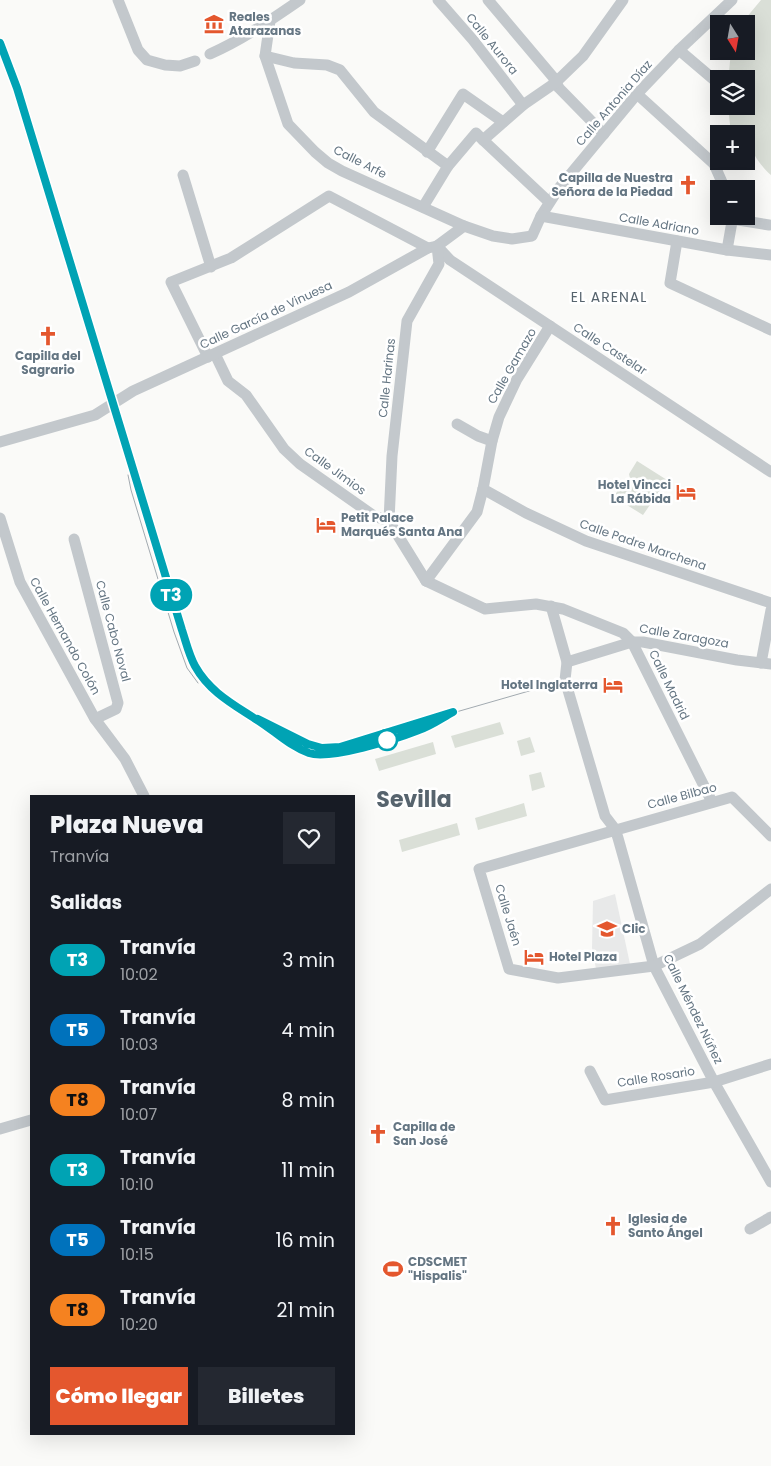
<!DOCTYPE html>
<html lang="es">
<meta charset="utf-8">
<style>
:root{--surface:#171b24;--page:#242831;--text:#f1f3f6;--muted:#9ea1a6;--accent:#e4572e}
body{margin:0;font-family:Poppins,sans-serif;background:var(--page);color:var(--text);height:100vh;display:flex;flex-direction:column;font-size:19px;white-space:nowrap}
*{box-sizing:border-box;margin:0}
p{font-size:16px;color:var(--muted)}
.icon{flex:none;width:28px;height:28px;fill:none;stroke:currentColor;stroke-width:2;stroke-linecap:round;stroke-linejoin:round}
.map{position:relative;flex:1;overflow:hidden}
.sheet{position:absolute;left:30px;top:795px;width:325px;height:640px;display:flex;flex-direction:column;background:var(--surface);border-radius:0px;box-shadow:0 5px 20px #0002}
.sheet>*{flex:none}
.badge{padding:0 10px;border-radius:16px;font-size:18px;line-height:32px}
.needle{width:32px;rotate:169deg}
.tools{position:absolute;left:710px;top:15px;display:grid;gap:10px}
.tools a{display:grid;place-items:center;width:45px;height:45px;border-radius:0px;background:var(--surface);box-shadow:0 5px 20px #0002;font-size:25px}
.map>.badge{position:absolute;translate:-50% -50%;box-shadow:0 0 0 2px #fff}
h2{padding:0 20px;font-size:19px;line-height:45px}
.round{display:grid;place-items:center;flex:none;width:52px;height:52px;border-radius:0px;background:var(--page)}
.head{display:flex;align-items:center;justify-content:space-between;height:85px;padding:0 20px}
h1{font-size:24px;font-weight:800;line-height:38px}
.cta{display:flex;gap:10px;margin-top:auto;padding:10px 20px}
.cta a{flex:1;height:58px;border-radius:0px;background:var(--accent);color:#fff;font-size:20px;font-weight:800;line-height:58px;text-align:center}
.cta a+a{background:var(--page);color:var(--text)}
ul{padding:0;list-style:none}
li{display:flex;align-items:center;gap:15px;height:70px;padding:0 20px}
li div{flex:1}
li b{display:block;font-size:19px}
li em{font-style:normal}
li .badge{min-width:55px;font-weight:700;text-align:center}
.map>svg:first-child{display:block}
.built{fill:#e8e9e9}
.green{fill:#dadfd7}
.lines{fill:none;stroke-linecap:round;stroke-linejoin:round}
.street{stroke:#c3c8cc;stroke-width:11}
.tram{stroke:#a2aab0;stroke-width:1}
.line-casing{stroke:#fff;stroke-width:11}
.line{stroke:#00a3b4;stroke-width:8}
.stop-dot{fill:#fff;stroke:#00a3b4;stroke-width:2.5}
.labels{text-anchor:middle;stroke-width:5;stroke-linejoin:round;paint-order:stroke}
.poi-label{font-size:12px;font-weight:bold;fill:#657683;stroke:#fff;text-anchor:start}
.street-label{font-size:12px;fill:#657683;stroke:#fff}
.neighbourhood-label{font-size:14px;letter-spacing:1px;fill:#57646e;stroke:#fff}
.town-label{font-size:22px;font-weight:bold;fill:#57646e;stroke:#fff}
</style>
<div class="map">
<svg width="771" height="1466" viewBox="0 0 771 1466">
<rect width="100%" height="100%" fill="#fafaf8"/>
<path class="built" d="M615,894L630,964L596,969L592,948L593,901Z"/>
<g class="green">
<path d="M761,0H771V175C761,167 747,146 746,134H731L728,106H746V79H741V73L729,72L731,51H746V24H741Z"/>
<path d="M637,461L667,480L643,515L614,497L618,490L626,489L631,483L629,474Z"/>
<path d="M500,722L504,734L455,748L451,736Z"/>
<path d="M530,737L535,752L521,756L517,741Z"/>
<path d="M433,742L436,754L379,771L375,759Z"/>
<path d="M541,772L545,787L532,791L529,775Z"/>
<path d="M524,803L527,816L478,830L475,818Z"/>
<path d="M457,823L460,835L402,852L399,840Z"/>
</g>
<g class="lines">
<g class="street">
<path d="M118,0L138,50L147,60L165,65L180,66L195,61"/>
<path d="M438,0L473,40L523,105"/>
<path d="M488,0L553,77L559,88L604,134"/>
<path d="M270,21L265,56L288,124L315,152L328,163L342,171L464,226L493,236L512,239L532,236L541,216L559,188L637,94L679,50L732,0"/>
<path d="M679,50L719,84"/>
<path d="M210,54C242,40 271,20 300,0"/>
<path d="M265,56L294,63L327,65L340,70L374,112L448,166"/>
<path d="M637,94L714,164L725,189"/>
<path d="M483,140L549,202"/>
<path d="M427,152L463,94L503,122"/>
<path d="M183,175L211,267"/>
<path d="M423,207L448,166L476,133L483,140L523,105L555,83L583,56L623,0"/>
<path d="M541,216L727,250L771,255"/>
<path d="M732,219L769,225"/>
<path d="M677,241L670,283L771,330"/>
<path d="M437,246L450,260L771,472"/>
<path d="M727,250L733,216"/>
<path d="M215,354L228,381L246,395L284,449L300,464L374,516L389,521L426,581"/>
<path d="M208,357L171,282L231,258L329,196L428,248"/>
<path d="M457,424L478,436L492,441"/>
<path d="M0,442L95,415L133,391L349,292L428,248L437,246L464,226"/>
<path d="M483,489L526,513L586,541L771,603"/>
<path d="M0,518L20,582L95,719L125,759L144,796"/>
<path d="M389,521L392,456L407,321L439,264L437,246"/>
<path d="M74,539L118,703L116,709L95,719"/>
<path d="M426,581L485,609L536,604L563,609L623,633L632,642L712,802"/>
<path d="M426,581L477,512L483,489L492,441L499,417L517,379L550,326"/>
<path d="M551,606L567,662L565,680L605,816L615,829L618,838L654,966L714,1082L771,1182"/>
<path d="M567,662L632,642H643L737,660L771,664"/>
<path d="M761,663L771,610"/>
<path d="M771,836L732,797L479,869L509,969L558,978L654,966L700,944L771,889"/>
<path d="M590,1071L605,1100L714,1082L771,1064"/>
<path d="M0,1129L31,1120"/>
<path d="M750,1229L771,1217"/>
</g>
<g class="tram">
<path d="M0,43L17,88L182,630L194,665L209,686L220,696L237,707L300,741L316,747L331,748L543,687"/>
<path d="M128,475L131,490L174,632L187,668L198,683"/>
<path d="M288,743L310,753L326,755"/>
</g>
</g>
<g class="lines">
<defs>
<path id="line" d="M0,43L17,88L182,630C186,642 189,655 195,666C209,691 231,703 254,718C273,729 287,745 309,753C330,760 396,739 419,730C431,726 442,718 453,712L340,747L322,748L308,744L258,719"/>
</defs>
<use href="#line" class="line-casing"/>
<use href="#line" class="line"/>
</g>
<defs>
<symbol id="museum-bare" viewBox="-9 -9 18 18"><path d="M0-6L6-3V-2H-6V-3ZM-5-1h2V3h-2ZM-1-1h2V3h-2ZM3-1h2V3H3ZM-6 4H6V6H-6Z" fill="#e4572e" stroke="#fff" stroke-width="2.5" paint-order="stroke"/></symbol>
<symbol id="church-bare" viewBox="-9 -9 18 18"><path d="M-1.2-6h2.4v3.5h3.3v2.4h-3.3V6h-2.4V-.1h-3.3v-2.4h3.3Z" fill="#e4572e" stroke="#fff" stroke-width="2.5" paint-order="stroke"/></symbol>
<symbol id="hotel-bare" viewBox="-9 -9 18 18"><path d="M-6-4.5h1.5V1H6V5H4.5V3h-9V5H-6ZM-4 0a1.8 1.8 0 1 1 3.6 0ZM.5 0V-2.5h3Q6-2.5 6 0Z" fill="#e4572e" stroke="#fff" stroke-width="2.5" paint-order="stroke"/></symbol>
<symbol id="university-bare" viewBox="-9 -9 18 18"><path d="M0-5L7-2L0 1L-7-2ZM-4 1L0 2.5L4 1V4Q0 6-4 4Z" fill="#e4572e" stroke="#fff" stroke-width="2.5" paint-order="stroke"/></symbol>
<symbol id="stadium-bare" viewBox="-9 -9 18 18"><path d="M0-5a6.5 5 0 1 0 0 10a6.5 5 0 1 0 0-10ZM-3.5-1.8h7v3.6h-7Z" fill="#e4572e" stroke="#fff" stroke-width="2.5" paint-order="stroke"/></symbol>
</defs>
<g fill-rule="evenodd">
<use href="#museum-bare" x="200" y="10" width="28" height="28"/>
<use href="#church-bare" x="674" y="171" width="28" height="28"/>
<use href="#church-bare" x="34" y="322" width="28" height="28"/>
<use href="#hotel-bare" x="672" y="478" width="28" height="28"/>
<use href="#hotel-bare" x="312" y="511" width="28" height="28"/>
<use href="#hotel-bare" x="599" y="671" width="28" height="28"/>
<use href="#university-bare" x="593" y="915" width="28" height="28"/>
<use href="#hotel-bare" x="520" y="943" width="28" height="28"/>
<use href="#church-bare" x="364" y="1120" width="28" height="28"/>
<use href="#church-bare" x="599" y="1212" width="28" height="28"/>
<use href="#stadium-bare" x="379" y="1255" width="28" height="28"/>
</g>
<circle class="stop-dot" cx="387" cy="740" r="10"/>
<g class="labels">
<g class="poi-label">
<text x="229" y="21">Reales<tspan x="229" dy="14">Atarazanas</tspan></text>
<text x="673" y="182" text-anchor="end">Capilla de Nuestra<tspan x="673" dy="14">Señora de la Piedad</tspan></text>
<text x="48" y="360" text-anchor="middle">Capilla del<tspan x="48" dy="14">Sagrario</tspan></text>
<text x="671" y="489" text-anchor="end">Hotel Vincci<tspan x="671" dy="14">La Rábida</tspan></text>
<text x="341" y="522">Petit Palace<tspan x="341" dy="14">Marqués Santa Ana</tspan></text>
<text x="598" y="689" text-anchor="end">Hotel Inglaterra</text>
<text x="622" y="933">Clic</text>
<text x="549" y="961">Hotel Plaza</text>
<text x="393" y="1131">Capilla de<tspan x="393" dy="14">San José</tspan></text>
<text x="628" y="1223">Iglesia de<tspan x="628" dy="14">Santo Ángel</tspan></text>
<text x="408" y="1266">CDSCMET<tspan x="408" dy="14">"Hispalis"</tspan></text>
</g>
<g class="street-label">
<text transform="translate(492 44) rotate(51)" y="4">Calle Aurora</text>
<text transform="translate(614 103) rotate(-49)" y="4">Calle Antonia Díaz</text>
<text transform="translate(360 162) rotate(27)" y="4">Calle Arfe</text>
<text transform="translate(659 224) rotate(10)" y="4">Calle Adriano</text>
<text transform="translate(266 315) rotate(-25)" y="4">Calle García de Vinuesa</text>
<text transform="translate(610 349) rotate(33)" y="4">Calle Castelar</text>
<text transform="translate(512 366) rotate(-60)" y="4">Calle Gamazo</text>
<text transform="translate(387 378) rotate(-84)" y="4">Calle Harinas</text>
<text transform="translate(335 471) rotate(36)" y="4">Calle Jimios</text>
<text transform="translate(643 545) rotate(19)" y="4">Calle Padre Marchena</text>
<text transform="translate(113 631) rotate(75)" y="4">Calle Cabo Noval</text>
<text transform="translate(65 636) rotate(61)" y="4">Calle Hernando Colón</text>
<text transform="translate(684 636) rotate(10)" y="4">Calle Zaragoza</text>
<text transform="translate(669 685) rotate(64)" y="4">Calle Madrid</text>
<text transform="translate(682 796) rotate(-15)" y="4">Calle Bilbao</text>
<text transform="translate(508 915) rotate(73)" y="4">Calle Jaén</text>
<text transform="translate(693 1009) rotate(64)" y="4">Calle Méndez Núñez</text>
<text transform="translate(656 1077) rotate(-9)" y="4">Calle Rosario</text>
</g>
<g class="neighbourhood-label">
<text x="609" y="302">EL ARENAL</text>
</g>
<g class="town-label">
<text x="414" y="807">Sevilla</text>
</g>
</g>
</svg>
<div class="tools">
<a><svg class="needle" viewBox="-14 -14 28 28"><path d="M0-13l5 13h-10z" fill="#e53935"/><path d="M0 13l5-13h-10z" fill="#9ea1a6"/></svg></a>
<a><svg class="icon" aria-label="layers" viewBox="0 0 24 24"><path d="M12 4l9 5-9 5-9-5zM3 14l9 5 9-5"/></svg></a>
<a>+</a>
<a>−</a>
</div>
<b class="badge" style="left:171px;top:595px;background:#00a3b4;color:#fff">T3</b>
<section class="sheet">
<div class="head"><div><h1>Plaza Nueva</h1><p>Tranvía</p></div><a class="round"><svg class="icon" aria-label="heart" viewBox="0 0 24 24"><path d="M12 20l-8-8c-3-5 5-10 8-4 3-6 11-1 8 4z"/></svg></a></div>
<h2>Salidas</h2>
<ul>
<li><span class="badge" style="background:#00a3b4;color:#fff">T3</span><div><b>Tranvía</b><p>10:02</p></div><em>3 min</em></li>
<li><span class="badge" style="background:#0072bc;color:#fff">T5</span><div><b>Tranvía</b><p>10:03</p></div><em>4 min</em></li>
<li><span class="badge" style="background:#f58220;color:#111">T8</span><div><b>Tranvía</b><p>10:07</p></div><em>8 min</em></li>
<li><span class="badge" style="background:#00a3b4;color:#fff">T3</span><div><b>Tranvía</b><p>10:10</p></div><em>11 min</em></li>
<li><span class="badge" style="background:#0072bc;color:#fff">T5</span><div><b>Tranvía</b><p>10:15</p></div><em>16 min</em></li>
<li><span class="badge" style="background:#f58220;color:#111">T8</span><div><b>Tranvía</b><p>10:20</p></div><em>21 min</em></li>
</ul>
<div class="cta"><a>Cómo llegar</a><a>Billetes</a></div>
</section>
</div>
